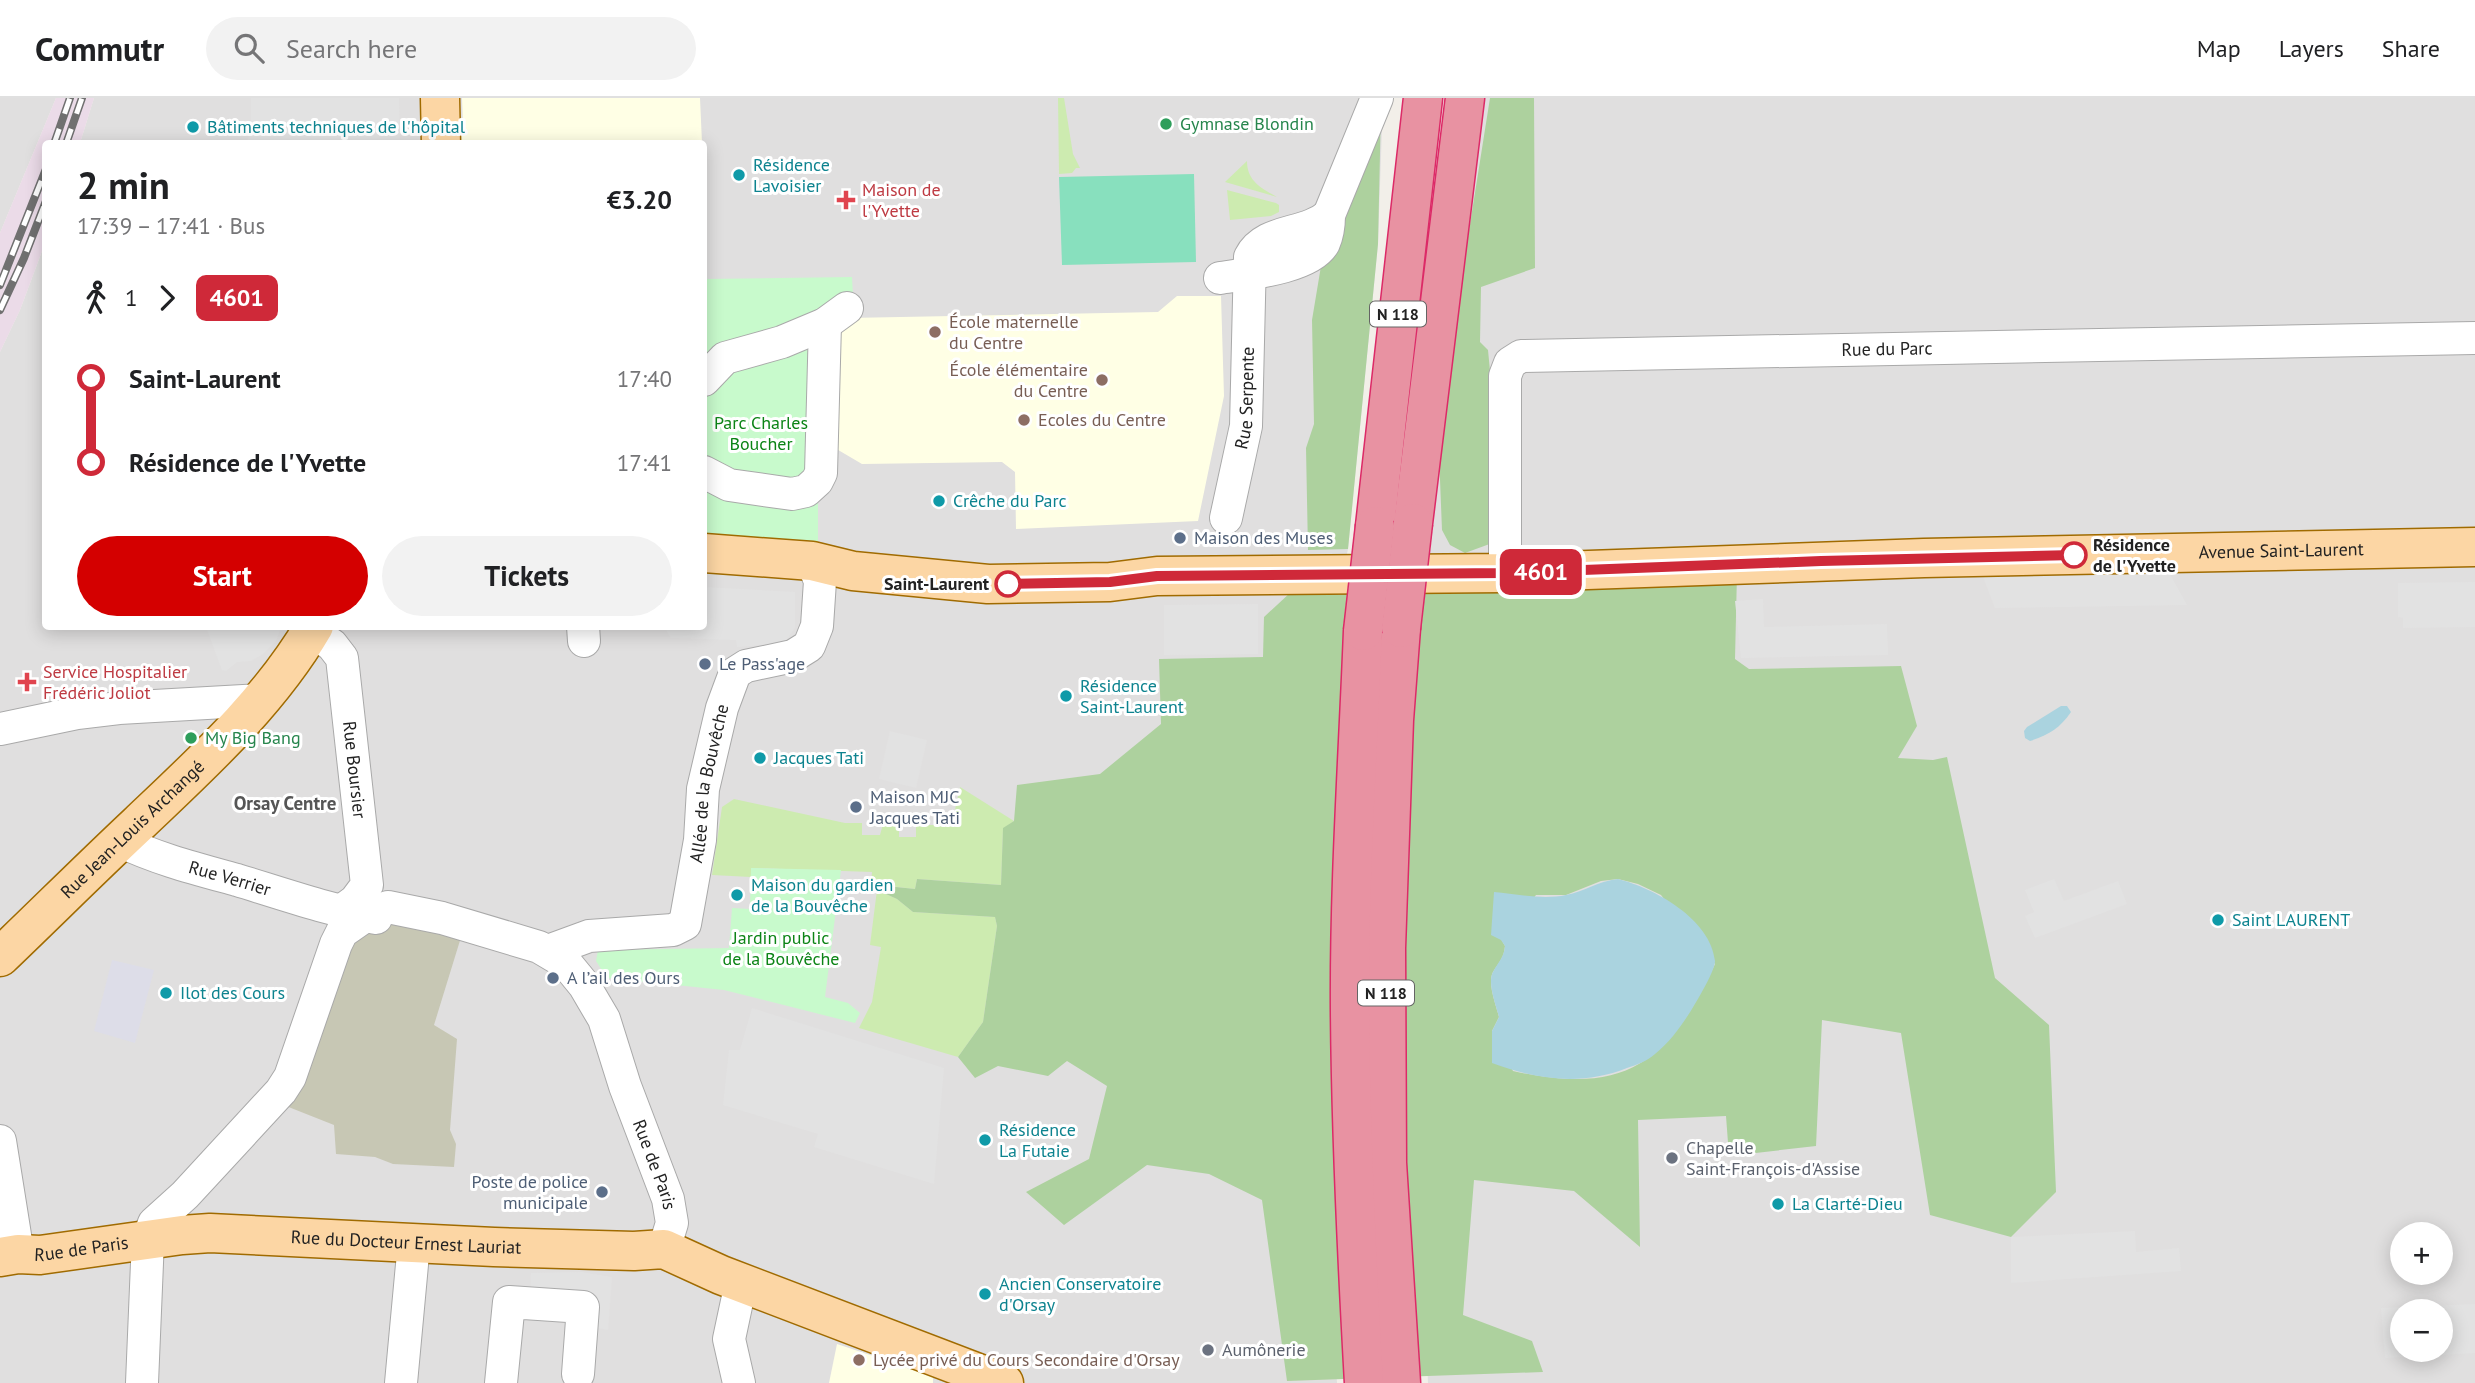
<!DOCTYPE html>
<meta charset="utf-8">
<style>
:root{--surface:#fff;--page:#f2f2f2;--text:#202124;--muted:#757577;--line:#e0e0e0;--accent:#d40000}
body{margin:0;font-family:"PT Sans",sans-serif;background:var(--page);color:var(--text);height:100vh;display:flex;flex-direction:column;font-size:26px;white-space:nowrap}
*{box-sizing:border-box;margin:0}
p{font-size:23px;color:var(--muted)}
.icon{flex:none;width:38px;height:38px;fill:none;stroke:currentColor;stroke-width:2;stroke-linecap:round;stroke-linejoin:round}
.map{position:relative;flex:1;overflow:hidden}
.drawer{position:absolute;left:42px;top:42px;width:665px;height:490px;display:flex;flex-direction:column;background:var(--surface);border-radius:7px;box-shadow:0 4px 18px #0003}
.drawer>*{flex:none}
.badge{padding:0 14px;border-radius:10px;font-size:24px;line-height:46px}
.tools{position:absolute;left:2390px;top:1124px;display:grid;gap:14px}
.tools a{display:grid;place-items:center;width:63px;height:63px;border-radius:50%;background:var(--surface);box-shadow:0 4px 18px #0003;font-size:35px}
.map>.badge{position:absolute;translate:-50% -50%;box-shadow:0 0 0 4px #fff}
.legs{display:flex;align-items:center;gap:10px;height:77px;padding:0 35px;font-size:23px}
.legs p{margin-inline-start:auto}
.headline{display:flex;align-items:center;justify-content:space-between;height:119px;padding:0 35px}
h1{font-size:38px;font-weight:800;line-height:52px}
.primary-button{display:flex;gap:14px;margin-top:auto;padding:14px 35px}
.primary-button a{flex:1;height:80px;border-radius:42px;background:var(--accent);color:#fff;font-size:28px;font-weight:800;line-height:80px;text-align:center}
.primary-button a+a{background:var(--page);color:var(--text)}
ul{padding:0 35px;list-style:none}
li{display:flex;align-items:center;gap:24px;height:84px;font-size:26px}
li i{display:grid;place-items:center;width:10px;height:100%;margin:0 9px;background:currentColor}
li i::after{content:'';width:18px;height:18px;margin:-9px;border:5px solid;border-radius:50%;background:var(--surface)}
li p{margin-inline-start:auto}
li:first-child i{background:linear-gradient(#0000 50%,currentColor 0)}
li:last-child i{background:linear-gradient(currentColor 50%,#0000 0)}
header{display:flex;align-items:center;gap:42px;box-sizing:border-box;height:98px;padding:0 35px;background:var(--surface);border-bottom:2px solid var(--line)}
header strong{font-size:33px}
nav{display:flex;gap:38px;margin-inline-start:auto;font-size:24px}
.search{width:490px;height:63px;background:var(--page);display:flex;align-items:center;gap:18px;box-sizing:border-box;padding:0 24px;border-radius:38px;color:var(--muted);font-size:26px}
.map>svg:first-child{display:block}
.residential{fill:#e0dfdf;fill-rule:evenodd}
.industrial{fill:#ebdbe8}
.education{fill:#ffffe5}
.construction{fill:#c7c7b4}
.grass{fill:#cdebb0}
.forest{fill:#add19e;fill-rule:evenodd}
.park{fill:#c8facc}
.pitch{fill:#88e0be}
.parking{fill:#e2e2e2;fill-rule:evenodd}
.plaza{fill:#dddde8}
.water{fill:#aad3df}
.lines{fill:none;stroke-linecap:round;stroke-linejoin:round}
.minor-casing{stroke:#a9a9a9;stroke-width:34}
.major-casing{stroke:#a06b00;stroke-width:41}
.highway-casing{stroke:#dc2a67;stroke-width:41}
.minor{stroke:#fff;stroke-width:32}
.major{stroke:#fcd6a4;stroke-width:38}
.highway{stroke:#e892a2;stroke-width:38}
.rail-casing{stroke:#707070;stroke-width:8}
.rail{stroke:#fff;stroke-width:5;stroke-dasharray:16;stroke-linecap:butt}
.highway-bridge-casing{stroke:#dc2a67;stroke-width:41;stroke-linecap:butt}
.highway-bridge{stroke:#e892a2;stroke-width:38}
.line-1-casing{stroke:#fff;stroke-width:16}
.line-1{stroke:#cf2939;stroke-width:10}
.leisure-dot{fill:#2e9e5b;stroke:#fff;stroke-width:2.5}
.culture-dot{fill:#0f9aa8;stroke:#fff;stroke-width:2.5}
.health-dot{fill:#e0444e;stroke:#fff;stroke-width:2.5}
.education-dot{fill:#8d6e63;stroke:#fff;stroke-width:2.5}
.service-dot{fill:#5c6f8a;stroke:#fff;stroke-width:2.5}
.stop-1-dot{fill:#fff;stroke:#cf2939;stroke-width:3.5}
.worship-dot{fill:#6b7280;stroke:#fff;stroke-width:2.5}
.labels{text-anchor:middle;stroke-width:6;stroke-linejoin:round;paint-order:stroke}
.shield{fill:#fff;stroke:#646464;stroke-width:2}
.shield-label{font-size:16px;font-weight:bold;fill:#222}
.leisure-label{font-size:18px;fill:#27864d;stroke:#fff;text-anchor:start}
.culture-label{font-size:18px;fill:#0d838f;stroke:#fff;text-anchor:start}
.health-label{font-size:18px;fill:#be3a42;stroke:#fff;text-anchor:start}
.education-label{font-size:18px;fill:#785e54;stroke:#fff;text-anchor:start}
.street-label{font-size:18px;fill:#222;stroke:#fff}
.park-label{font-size:18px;fill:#0c8416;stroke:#fff}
.service-label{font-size:18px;fill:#4e5e75;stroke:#fff;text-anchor:start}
.stop-label{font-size:18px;font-weight:bold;fill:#222;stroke:#fff;text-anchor:start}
.worship-label{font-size:18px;fill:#5b616d;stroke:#fff;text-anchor:start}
.neighbourhood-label{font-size:19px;font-weight:bold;fill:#555;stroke:#fff}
</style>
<header>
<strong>Commutr</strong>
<div class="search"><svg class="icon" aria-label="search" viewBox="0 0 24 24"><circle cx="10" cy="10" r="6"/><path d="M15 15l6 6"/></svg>Search here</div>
<nav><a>Map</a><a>Layers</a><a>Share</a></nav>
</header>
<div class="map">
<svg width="2475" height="1285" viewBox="0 0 2475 1285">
<rect width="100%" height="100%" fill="#f2efe9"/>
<g class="residential">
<path d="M0,0H56L0,135Z"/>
<path d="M94,0H1383L1378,146L1348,451L1338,497L1321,1029L1337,1285H0V254L20,212L45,145L46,528H704V46L80,45Z"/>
<path d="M1484,0H2475V1285H1428L1418,1056L1423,527L1454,207ZM2403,1136H2441V1174H2403ZM2403,1213H2441V1251H2403Z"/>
</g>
<path class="industrial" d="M56,0H94L80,45L46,46L45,145L20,212L0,254V135Z"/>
<g class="education">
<path d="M462,0H700L702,45H453V26H463Z"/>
<path d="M1177,198H1221L1224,298L1198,423L1016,431L1015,374L1002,364L862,366L828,346L833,230L848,220L1158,214Z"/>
<path d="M837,1246L933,1278V1285H829Z"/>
</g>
<path class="construction" d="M393,824L462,836L434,927L457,941L450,1032L456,1046L454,1069L393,1066L375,1059L336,1056L334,1027L286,1008L351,840Z"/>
<g class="grass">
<path d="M1058,0H1064L1073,56L1080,70H1076L1072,75L1059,76Z"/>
<path d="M1247,63C1247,83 1261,90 1277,99L1225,84Z"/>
<path d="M1227,92L1276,105L1279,107V114L1271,118L1230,122Z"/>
<path d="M960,689L1014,723L1003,731L1001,787L917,781L915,791L871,786L872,774L751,770V779L712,777L722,709L734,701L845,725H862V737H880L883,726H899V739H916V727H941V719L953,721Z"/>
<path d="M877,792L897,801L913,814L995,819L997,828L983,924L958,959L859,930L872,904L881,849L870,847Z"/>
</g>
<g class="forest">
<path d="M1490,0H1534L1535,170L1481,189L1480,244L1488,252L1506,440L1465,455L1450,447L1442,432L1439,356L1455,221Z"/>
<path d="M1381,9L1378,146L1348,451L1308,452L1306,350L1314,326L1312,222L1330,114Z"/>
<path d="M1737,475L1735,561L1749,571L1901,568L1917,628L1898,660L1933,662L1947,659L1995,880L2049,927L2056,1094L2011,1139L1930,1117L1901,935L1822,922L1816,1048L1729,1058L1726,1018L1638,1022L1640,1149L1574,1093L1474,1082L1463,1217L1532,1243L1543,1274L1287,1283L1262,1102L1209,1076L1147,1067L1064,1127L1026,1094L1089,1061L1107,988L1067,963L1048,978L998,968L975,980L958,959L983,924L997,828L995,819L913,814L897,801L877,792V787L915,791L917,781L1001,787L1003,730L1014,723L1017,687L1100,676L1161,626L1159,561L1263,559L1264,519L1291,494L1338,497L1447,483ZM1618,781L1638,786L1661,797L1715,866C1668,966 1625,998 1513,973L1492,933L1499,919C1496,907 1487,885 1493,874C1499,864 1504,860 1505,848L1501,841L1536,797H1566L1601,783Z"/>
</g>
<g class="park">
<path d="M852,179L854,217L818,234V445L704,438V181Z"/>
<path d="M751,770L841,772L825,899L848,905L860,915L855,925L724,892L607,880L596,863L598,852L729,850L732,810L750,811Z"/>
</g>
<path class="pitch" d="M1194,76L1196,164L1062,167L1059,79Z"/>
<g class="parking">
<path d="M251,0H399L400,45H249L247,43L251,35Z"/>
<path d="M2167,471L2187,507L1995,510L1982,476Z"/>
<path d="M2475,484V529L2403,530V520L2398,519V485Z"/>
<path d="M704,489L795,494V530L784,545L737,549L736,542L671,540L664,529L704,528Z"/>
<path d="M1763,501L1764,529L1887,526L1888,557L1741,560L1735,503Z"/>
<path d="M1258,506V556L1164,557V507Z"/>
<path d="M206,529V528L281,529L276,543L263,556L251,563L237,564L226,573L222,572Z"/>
<path d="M890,633L927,642L916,690L879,681Z"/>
<path d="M2054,781L2064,803L2118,783L2127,806L2035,840L2025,818L2034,814L2025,792Z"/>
<path d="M752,910L944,970L934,1086L814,1049L818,1036L723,1007L729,952H740Z"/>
<path d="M2135,1133L2136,1154L2179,1150L2181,1173L2011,1185V1139Z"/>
<path d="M581,1174L612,1179L608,1232L530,1217L531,1175Z"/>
<path d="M2475,1206V1255L2385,1260L2381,1210ZM2403,1213H2441V1251H2403Z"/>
</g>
<path class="plaza" d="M112,862L154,872L135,945L94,933Z"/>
<g class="water">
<path d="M2061,608H2067L2071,614C2060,630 2049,637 2030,643L2025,640L2024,633L2027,629Z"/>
<path d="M1618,781C1654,790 1711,821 1715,863C1715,873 1698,901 1692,911C1682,927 1671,943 1655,956C1647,963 1637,967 1627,970C1582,988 1537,982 1492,965V933L1499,919C1496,907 1487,885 1493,874C1498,864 1504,860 1505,848L1501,842L1491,837L1494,794C1516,796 1543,802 1566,797C1584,794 1597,783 1618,781Z"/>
</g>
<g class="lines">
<defs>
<g id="minor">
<path d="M1220,180C1246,176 1311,170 1324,145C1328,136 1329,126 1329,117L1377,0"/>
<path d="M704,282L725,260L782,244L825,226L847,210"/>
<path d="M704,374L729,387L792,396L806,393L817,383L821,375L825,226"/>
<path id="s1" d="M1226,420L1246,328L1250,159C1265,130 1305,138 1329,117"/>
<path id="s2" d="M1505,475V278L1510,265L1521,258L2475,240"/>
<path d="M583,528L584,543"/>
<path id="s3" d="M311,533L332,547L342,560L367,787L355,803L340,814"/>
<path d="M0,631L77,615L119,610L261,602"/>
<path id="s4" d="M120,743C157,761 197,771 237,782C283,796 328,812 376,820"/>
<path id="s5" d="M548,853L589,838L673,832L685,826L700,742L703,691L722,610L735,575L746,568L793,558L809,548L817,528L820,483L812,463"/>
<path d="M0,1043L18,1156"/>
<path id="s6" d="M142,1285L148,1141L154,1125L185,1097L281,993L290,979L336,846L342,834L365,818L388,809L442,820L539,849L566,865L584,887L604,921L625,988L668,1101L672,1125L664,1151"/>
<path d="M401,1285L414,1145"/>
<path d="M501,1285L509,1204L583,1209L578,1276"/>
<path d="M739,1285L729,1241L739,1194"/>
</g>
<g id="major">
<path d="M440,0L441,46"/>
<path id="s7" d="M704,455L812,463L853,473L988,486L1110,484L1157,478L1505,475L1924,460L2475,449"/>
<path id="s8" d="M0,859C46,815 91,770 138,726C202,665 269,605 314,528"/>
<path id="s9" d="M0,1159L18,1156L40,1157L182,1137L210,1135L494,1149L634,1153L664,1151L721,1177L1004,1285"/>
</g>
<g id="highway">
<path d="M1413,425L1465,0"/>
<path d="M1375,428L1423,0"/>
<path d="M1401,530L1394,622L1386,850L1387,1065L1401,1285"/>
<path d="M1363,533C1358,660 1349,787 1350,914C1351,1038 1357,1161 1364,1285"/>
</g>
</defs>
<use href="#minor" class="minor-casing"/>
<use href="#major" class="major-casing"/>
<use href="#highway" class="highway-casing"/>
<use href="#minor" class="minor"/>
<use href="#major" class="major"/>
<use href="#highway" class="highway"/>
<defs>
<g id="rail">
<path d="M54,46L70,0"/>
<path d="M66,46L82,0"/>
<path d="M0,187L46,71"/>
<path d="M0,212L24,160L46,103"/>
</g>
</defs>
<use href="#rail" class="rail-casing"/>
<use href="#rail" class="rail"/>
<defs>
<g id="highway-bridge">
<path d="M1401,530L1413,425"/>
<path d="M1363,533L1375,428"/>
</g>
</defs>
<use href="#highway-bridge" class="highway-bridge-casing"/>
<use href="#highway-bridge" class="highway-bridge"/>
</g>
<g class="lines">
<defs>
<path id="line-1" d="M1008,486L1110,484L1157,478L1505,475L1821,463L2074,457"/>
</defs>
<use href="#line-1" class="line-1-casing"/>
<use href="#line-1" class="line-1"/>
</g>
<g class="leisure-dot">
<circle cx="1166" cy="26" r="7"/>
<circle cx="191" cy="640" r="7"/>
</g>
<g class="culture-dot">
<circle cx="193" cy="29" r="7"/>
<circle cx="739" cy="77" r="7"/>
<circle cx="939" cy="403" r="7"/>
<circle cx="1066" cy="598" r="7"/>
<circle cx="760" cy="660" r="7"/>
<circle cx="737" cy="797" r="7"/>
<circle cx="2218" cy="822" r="7"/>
<circle cx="166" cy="895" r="7"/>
<circle cx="985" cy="1042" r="7"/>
<circle cx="1778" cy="1106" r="7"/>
<circle cx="985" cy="1196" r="7"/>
</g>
<g class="health-dot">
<path d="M842.5 91.5h7v7h7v7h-7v7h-7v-7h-7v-7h7z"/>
<path d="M23.5 573.5h7v7h7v7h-7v7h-7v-7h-7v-7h7z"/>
</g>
<g class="education-dot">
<circle cx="935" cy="234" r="7"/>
<circle cx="1102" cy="282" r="7"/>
<circle cx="1024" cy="322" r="7"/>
<circle cx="859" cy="1262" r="7"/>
</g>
<g class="service-dot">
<circle cx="1180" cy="440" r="7"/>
<circle cx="705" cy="566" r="7"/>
<circle cx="856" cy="709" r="7"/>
<circle cx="553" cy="880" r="7"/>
<circle cx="602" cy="1094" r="7"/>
</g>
<g class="stop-1-dot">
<circle cx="2074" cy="457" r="12"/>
<circle cx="1008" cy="486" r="12"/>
</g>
<g class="worship-dot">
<circle cx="1672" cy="1060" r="7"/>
<circle cx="1208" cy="1252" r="7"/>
</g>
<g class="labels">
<g class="shield">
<rect x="1370" y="203.5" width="56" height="25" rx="5"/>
<rect x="1358" y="882.5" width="56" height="25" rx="5"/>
</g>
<g class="shield-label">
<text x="1398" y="222">N 118</text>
<text x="1386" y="901">N 118</text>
</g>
<g class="leisure-label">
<text x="1180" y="32">Gymnase Blondin</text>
<text x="205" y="646">My Big Bang</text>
</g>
<g class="culture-label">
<text x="207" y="35">Bâtiments techniques de l'hôpital</text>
<text x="753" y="73">Résidence<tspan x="753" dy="21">Lavoisier</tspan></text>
<text x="953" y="409">Crêche du Parc</text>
<text x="1080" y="594">Résidence<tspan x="1080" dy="21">Saint-Laurent</tspan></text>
<text x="774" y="666">Jacques Tati</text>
<text x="751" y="793">Maison du gardien<tspan x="751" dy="21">de la Bouvêche</tspan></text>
<text x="2232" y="828">Saint LAURENT</text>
<text x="180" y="901">Ilot des Cours</text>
<text x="999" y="1038">Résidence<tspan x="999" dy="21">La Futaie</tspan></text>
<text x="1792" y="1112">La Clarté-Dieu</text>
<text x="999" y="1192">Ancien Conservatoire<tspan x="999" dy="21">d'Orsay</tspan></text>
</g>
<g class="health-label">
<text x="862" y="98">Maison de<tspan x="862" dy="21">l'Yvette</tspan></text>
<text x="43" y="580">Service Hospitalier<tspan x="43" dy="21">Frédéric Joliot</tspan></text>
</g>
<g class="education-label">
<text x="949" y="230">École maternelle<tspan x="949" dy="21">du Centre</tspan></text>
<text x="1088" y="278" text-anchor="end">École élémentaire<tspan x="1088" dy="21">du Centre</tspan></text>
<text x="1038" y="328">Ecoles du Centre</text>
<text x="873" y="1268">Lycée privé du Cours Secondaire d'Orsay</text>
</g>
<g class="street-label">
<text dy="6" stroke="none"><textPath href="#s2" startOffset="590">Rue du Parc</textPath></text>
<text dy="6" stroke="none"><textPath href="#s1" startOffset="122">Rue Serpente</textPath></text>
<text dy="6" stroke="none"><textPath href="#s7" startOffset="1580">Avenue Saint-Laurent</textPath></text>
<text dy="6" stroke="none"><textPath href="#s3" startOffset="154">Rue Boursier</textPath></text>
<text dy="6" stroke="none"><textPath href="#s5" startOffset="284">Allée de la Bouvêche</textPath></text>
<text dy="6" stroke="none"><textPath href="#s8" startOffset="184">Rue Jean-Louis Archangé</textPath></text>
<text dy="6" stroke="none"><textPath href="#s4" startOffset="116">Rue Verrier</textPath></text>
<text dy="6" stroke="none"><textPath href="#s6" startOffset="978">Rue de Paris</textPath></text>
<text dy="6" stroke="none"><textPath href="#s9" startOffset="408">Rue du Docteur Ernest Lauriat</textPath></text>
<text dy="6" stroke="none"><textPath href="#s9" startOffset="82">Rue de Paris</textPath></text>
</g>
<g class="park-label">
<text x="761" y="331">Parc Charles<tspan x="761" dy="21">Boucher</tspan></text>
<text x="781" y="846">Jardin public<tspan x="781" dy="21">de la Bouvêche</tspan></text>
</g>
<g class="service-label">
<text x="1194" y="446">Maison des Muses</text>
<text x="719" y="572">Le Pass'age</text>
<text x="870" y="705">Maison MJC<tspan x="870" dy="21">Jacques Tati</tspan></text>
<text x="567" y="886">A l’ail des Ours</text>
<text x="588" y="1090" text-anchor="end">Poste de police<tspan x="588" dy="21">municipale</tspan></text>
</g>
<g class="stop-label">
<text x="2093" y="453">Résidence<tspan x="2093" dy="21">de l'Yvette</tspan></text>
<text x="989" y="492" text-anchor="end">Saint-Laurent</text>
</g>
<g class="worship-label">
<text x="1686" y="1056">Chapelle<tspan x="1686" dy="21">Saint-François-d'Assise</tspan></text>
<text x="1222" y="1258">Aumônerie</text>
</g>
<g class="neighbourhood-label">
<text x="285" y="712">Orsay Centre</text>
</g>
</g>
</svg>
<div class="tools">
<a>+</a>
<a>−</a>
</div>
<b class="badge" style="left:1541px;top:474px;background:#cf2939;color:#fff">4601</b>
<section class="drawer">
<div class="headline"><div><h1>2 min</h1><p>17:39 – 17:41 · Bus</p></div><b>€3.20</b></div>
<div class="legs"><svg class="icon" aria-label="walk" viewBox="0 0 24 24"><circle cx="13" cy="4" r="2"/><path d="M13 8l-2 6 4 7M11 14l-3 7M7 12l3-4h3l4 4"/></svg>1<svg class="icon" aria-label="forward" viewBox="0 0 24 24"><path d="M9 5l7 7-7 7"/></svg><b class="badge" style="background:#cf2939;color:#fff">4601</b></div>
<ul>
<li><i style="color:#cf2939"></i><b>Saint-Laurent</b><p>17:40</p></li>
<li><i style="color:#cf2939"></i><b>Résidence de l'Yvette</b><p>17:41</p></li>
</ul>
<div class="primary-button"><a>Start</a><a>Tickets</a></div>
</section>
</div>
